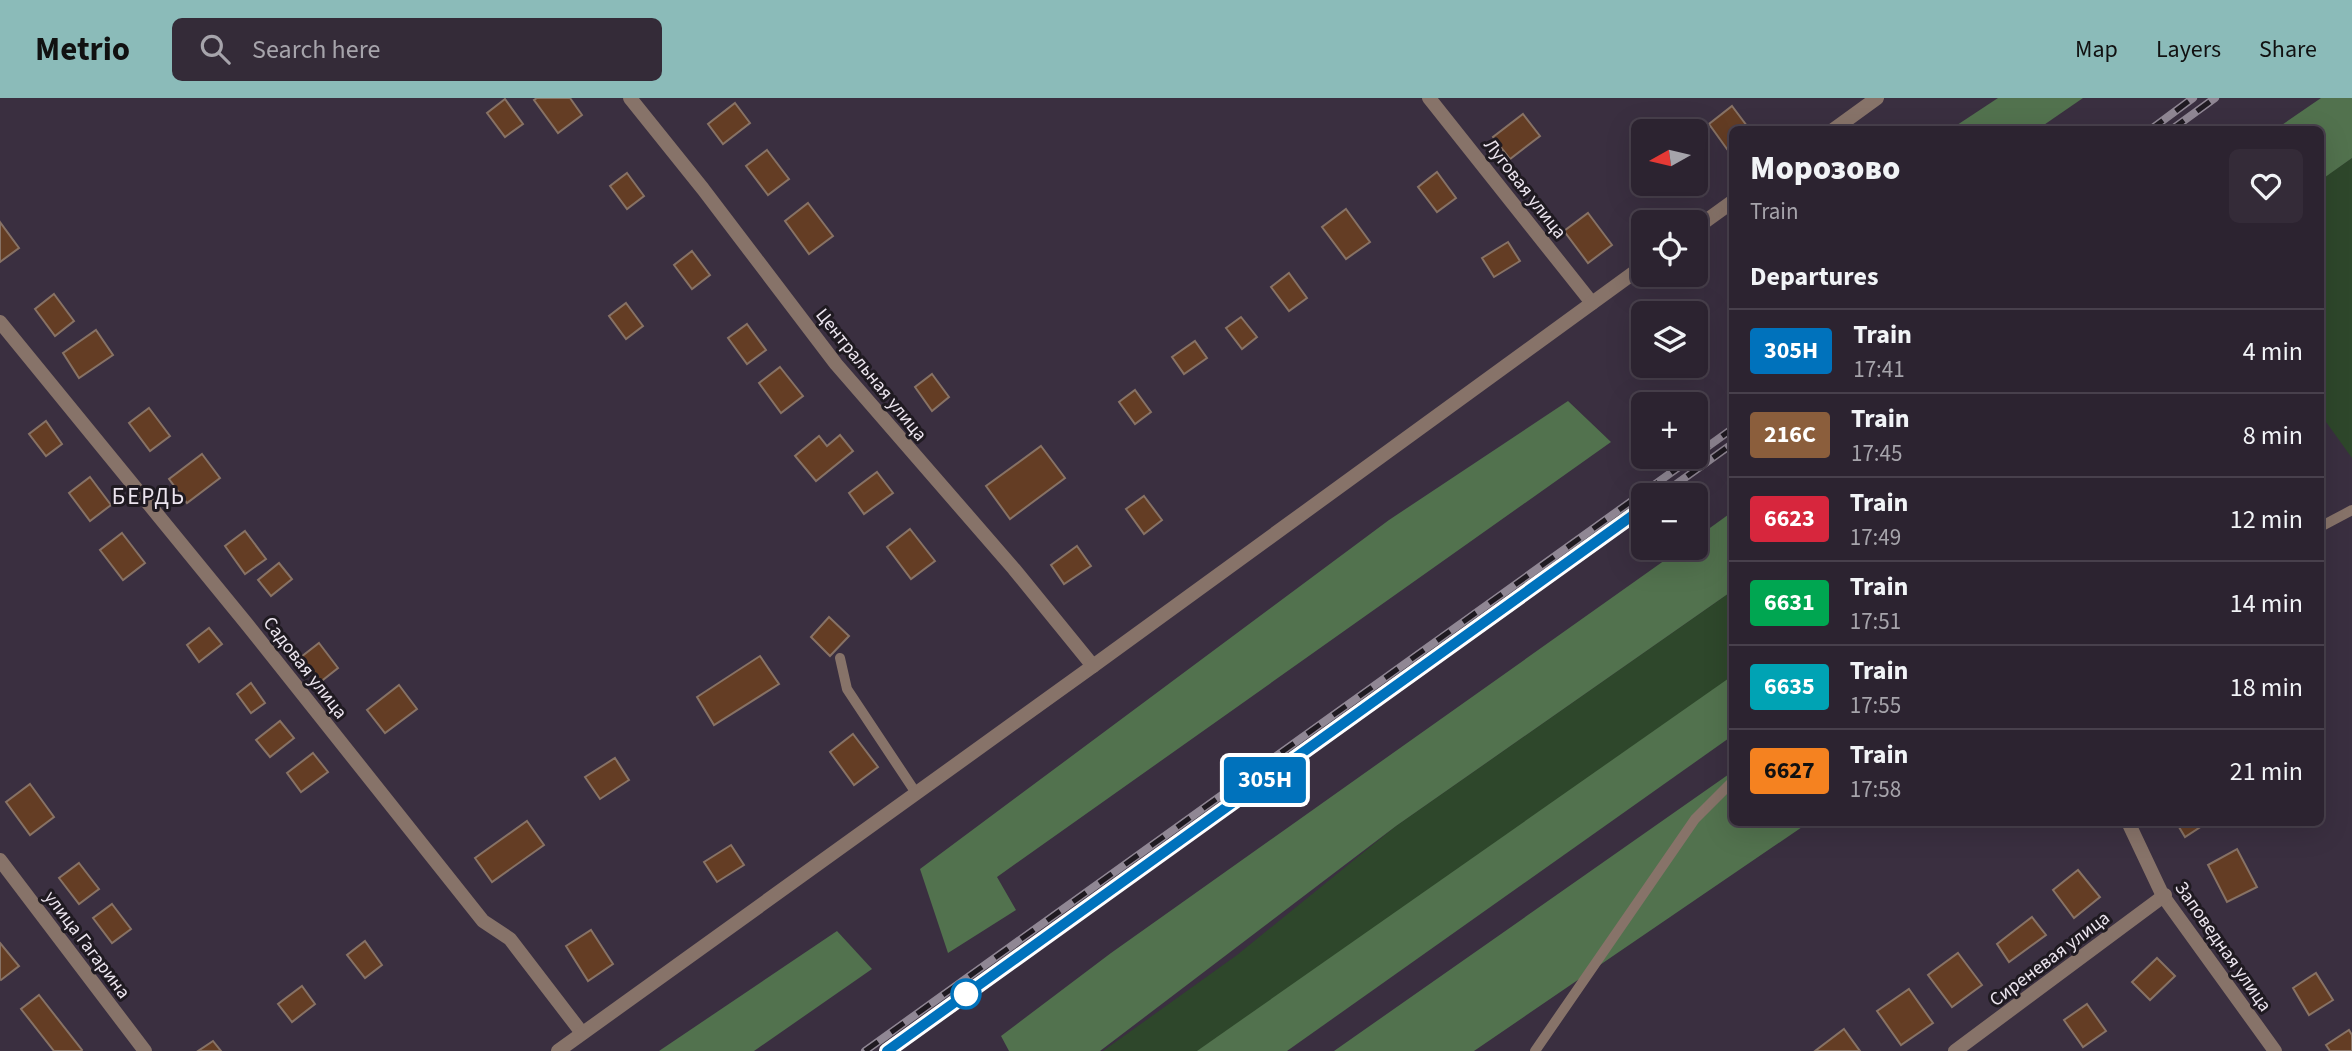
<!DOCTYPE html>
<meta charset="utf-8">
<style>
:root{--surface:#2c2330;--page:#342b38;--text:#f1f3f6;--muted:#a6a4ab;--line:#48404c;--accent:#8bbbb9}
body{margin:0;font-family:"Source Sans 3",sans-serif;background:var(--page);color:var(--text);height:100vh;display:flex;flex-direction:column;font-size:26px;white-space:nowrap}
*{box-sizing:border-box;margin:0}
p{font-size:23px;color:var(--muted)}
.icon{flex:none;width:38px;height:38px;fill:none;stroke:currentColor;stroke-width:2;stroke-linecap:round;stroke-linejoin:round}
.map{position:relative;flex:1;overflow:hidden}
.drawer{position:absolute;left:1729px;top:28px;width:595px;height:700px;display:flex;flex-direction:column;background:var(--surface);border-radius:10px;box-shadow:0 7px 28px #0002,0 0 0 2px var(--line)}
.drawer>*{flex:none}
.badge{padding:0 14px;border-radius:5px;font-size:24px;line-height:46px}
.needle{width:46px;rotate:262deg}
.fabs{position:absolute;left:1631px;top:21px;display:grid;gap:14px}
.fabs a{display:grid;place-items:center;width:77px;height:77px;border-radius:10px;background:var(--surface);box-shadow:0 7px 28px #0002,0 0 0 2px var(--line);font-size:35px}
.map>.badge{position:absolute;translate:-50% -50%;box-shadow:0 0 0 4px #fff}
h2{padding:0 21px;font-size:26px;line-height:63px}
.round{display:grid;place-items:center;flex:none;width:74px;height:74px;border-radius:10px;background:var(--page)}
.summary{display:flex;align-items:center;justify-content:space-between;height:119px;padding:0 21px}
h1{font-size:33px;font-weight:800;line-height:52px}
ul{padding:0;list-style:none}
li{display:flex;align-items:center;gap:21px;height:84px;padding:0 21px;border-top:2px solid var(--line)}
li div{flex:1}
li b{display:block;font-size:26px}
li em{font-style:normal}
li .badge{min-width:77px;font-weight:700;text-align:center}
header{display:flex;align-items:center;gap:42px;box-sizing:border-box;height:98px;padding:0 35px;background:var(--accent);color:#111}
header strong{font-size:33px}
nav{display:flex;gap:38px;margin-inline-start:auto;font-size:24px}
.search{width:490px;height:63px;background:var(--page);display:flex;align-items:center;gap:18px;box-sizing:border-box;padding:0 24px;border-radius:10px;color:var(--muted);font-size:26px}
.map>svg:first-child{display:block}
.green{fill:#2e472b}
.forest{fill:#52724e}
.building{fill:#643d24;stroke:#877265;stroke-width:2}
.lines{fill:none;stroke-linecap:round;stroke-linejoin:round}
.lane{stroke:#877369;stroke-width:10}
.street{stroke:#877369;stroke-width:14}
.rail-casing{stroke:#908794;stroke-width:8}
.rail{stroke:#1f1a21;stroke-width:5;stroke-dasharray:16;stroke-linecap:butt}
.line-casing{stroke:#fff;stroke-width:16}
.line{stroke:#0072bc;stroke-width:10}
.stop-dot{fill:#fff;stroke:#0072bc;stroke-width:3.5}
.labels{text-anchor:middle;stroke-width:6;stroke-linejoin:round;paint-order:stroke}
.street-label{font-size:19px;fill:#ece5ef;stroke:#1f1a21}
.quarter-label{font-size:23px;letter-spacing:2px;fill:#ece5ef;stroke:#1f1a21}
</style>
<header>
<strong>Metrio</strong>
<div class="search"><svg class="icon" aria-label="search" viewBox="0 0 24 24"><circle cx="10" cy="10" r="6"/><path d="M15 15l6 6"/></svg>Search here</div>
<nav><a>Map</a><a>Layers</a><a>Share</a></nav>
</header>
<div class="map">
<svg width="2352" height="953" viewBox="0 0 2352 953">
<rect width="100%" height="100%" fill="#3a2f40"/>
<g class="green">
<path d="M2352,60V360L2321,317L2320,82Z"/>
<path d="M1732,493V593L1200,953H1103L1237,857L1396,728Z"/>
</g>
<g class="forest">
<path d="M1998,0H2083L2038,31H1951Z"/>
<path d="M2321,0H2352V60L2321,82L2320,32L2276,31Z"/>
<path d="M1568,303L1611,344L997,779L1016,812L948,855L920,771L1389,422Z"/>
<path d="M1732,414V493L1396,728L1100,953H1009L1001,938L1111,855L1682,450H1696V440Z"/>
<path d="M1732,578V638L1287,953H1197Z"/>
<path d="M1732,674V724L1808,725L1474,953H1334Z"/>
<path d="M837,833L872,871L754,953H659Z"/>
</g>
<g class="building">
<path d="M537,0H570L582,17L558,35L534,2Z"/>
<path d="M505,1L523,26L505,39L487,15Z"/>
<path d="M735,5L750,25L723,46L708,26Z"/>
<path d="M1732,8L1750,32H1732V58L1709,26Z"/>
<path d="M1523,16L1540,38L1510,61L1493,39Z"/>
<path d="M767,52L789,81L768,97L746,68Z"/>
<path d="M1437,74L1456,100L1437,114L1418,89Z"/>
<path d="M627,75L644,98L627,111L610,88Z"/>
<path d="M808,105L833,138L809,156L785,123Z"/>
<path d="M1346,111L1370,144L1346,161L1322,129Z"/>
<path d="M1588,115L1612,147L1588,165L1564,133Z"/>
<path d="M0,124L19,150L0,164Z"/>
<path d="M1508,144L1520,163L1494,179L1482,160Z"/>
<path d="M692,153L710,177L692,191L674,167Z"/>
<path d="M1289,175L1307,200L1289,213L1271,189Z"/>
<path d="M54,196L74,223L55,238L35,211Z"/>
<path d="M626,205L643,228L626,241L609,218Z"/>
<path d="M1241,219L1257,239L1242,251L1226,230Z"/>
<path d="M747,226L766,252L747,266L728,240Z"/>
<path d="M96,232L113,257L79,280L63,255Z"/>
<path d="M1195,243L1207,260L1184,276L1172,259Z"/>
<path d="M780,269L803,298L781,315L759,285Z"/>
<path d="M932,276L949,299L932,313L915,289Z"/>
<path d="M1135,292L1151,314L1135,326L1119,304Z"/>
<path d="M149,310L170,338L150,353L129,325Z"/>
<path d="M46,323L62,346L46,358L29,336Z"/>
<path d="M840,337L853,353L816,383L795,358L819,338L827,348Z"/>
<path d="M1041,348L1065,380L1010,421L986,388Z"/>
<path d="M202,356L220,380L187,405L169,381Z"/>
<path d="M877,374L893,395L864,416L849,395Z"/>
<path d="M90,379L111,407L90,423L69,395Z"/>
<path d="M1144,398L1162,422L1144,436L1126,411Z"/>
<path d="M910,431L935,463L911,481L887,449Z"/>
<path d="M245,433L266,461L245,476L225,448Z"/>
<path d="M122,435L145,465L123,482L100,452Z"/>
<path d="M1077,448L1091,468L1064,486L1051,467Z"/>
<path d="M279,465L292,481L271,498L258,482Z"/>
<path d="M829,519L849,538L830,558L811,539Z"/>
<path d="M209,530L222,546L199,564L187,547Z"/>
<path d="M319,545L338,570L319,585L301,559Z"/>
<path d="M760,558L779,586L714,627L697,599Z"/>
<path d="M251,585L265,605L251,615L237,596Z"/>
<path d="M399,587L417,611L385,635L367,612Z"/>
<path d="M280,623L294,640L270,659L256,642Z"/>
<path d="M853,636L878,669L854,687L830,654Z"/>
<path d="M313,655L328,674L301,694L287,675Z"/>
<path d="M615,660L629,682L600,701L585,679Z"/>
<path d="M30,686L54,719L30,737L6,704Z"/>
<path d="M527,723L544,747L492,784L475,760Z"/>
<path d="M2176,724H2208L2185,739Z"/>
<path d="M731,747L744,767L717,784L704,764Z"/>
<path d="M2237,751L2257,789L2227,804L2208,767Z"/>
<path d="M79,765L99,791L79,806L59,780Z"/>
<path d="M2078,772L2100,799L2074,820L2053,792Z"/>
<path d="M112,806L131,831L112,845L93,820Z"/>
<path d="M2032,819L2046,837L2009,864L1997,846Z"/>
<path d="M591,832L613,866L588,883L566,848Z"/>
<path d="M365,843L382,867L365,880L347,857Z"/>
<path d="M0,845L19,868L1,882L0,881Z"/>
<path d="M1958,855L1982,887L1952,909L1928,877Z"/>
<path d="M2157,860L2175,878L2150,902L2132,884Z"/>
<path d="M2316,875L2333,902L2309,917L2293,890Z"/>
<path d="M302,888L315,906L292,924L278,906Z"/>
<path d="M1909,891L1933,925L1901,947L1877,913Z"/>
<path d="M39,897L82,952L81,953H54L21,911Z"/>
<path d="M2087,906L2106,933L2083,949L2064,922Z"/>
<path d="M1844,931L1860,953H1815Z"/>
<path d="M2349,932L2352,937V953H2330L2326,947Z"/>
<path d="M213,943L221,953H198Z"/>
</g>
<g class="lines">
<g class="lane">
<path d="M2320,429L2352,412"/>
<path d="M840,560L847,591L916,695"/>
<path d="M1535,953L1695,721L1732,684"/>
</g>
<g class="street">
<path d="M630,0L703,91L836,266L1014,471L1093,568"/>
<path d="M1429,0L1592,205"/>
<path d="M1833,32L1877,0"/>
<path d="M1696,130L1732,104"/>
<path d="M0,224L246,525L483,823L510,841L582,935"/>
<path d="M2128,724L2163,798L2275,953"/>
<path d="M0,762L145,953"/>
<path d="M558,953L1093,568L1643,168"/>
<path d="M1955,953L2165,797"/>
</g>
<defs>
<g id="rail">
<path d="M2150,32L2193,0"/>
<path d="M2171,32L2215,0"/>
<path d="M1696,357L1732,331"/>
<path d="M1661,397L1732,346"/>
<path d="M865,953L1693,359"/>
<path d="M887,953L1643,410"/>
</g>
</defs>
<use href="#rail" class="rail-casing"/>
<use href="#rail" class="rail"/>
</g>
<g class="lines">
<defs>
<path id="line" d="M887,953L1643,410"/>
</defs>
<use href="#line" class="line-casing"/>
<use href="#line" class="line"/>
</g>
<circle class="stop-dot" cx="966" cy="896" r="14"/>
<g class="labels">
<g class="street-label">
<text transform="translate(1526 90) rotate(52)" y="7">Луговая улица</text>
<text transform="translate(872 276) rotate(51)" y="7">Центральная улица</text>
<text transform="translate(306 569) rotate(52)" y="7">Садовая улица</text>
<text transform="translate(88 846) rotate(53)" y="7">улица Гагарина</text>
<text transform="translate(2224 848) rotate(55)" y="7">Заповедная улица</text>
<text transform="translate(2049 860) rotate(-37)" y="7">Сиреневая улица</text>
</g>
<g class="quarter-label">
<text x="149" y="406">БЕРДЬ</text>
</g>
</g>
</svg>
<div class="fabs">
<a><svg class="needle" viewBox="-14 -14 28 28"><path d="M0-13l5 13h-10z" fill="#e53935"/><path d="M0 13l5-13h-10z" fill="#a6a4ab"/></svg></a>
<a><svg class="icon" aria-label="locate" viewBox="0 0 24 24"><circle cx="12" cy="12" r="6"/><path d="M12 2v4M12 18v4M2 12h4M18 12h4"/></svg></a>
<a><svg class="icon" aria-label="layers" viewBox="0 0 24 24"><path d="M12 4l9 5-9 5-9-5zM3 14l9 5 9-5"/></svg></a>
<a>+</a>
<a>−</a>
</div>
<b class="badge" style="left:1265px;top:682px;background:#0072bc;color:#fff">305Н</b>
<section class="drawer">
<div class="summary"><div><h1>Морозово</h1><p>Train</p></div><a class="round"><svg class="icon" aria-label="heart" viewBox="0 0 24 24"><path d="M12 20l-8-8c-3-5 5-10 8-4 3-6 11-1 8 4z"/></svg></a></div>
<h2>Departures</h2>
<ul>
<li><span class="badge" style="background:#0072bc;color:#fff">305Н</span><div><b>Train</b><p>17:41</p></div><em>4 min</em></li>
<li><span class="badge" style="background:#8b5e3c;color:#fff">216С</span><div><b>Train</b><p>17:45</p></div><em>8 min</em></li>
<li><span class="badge" style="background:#d7263d;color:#fff">6623</span><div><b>Train</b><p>17:49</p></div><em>12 min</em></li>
<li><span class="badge" style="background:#00a651;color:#fff">6631</span><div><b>Train</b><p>17:51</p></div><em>14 min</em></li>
<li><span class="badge" style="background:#00a3b4;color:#fff">6635</span><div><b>Train</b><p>17:55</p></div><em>18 min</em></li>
<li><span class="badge" style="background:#f58220;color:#111">6627</span><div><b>Train</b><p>17:58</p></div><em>21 min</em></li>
</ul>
</section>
</div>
